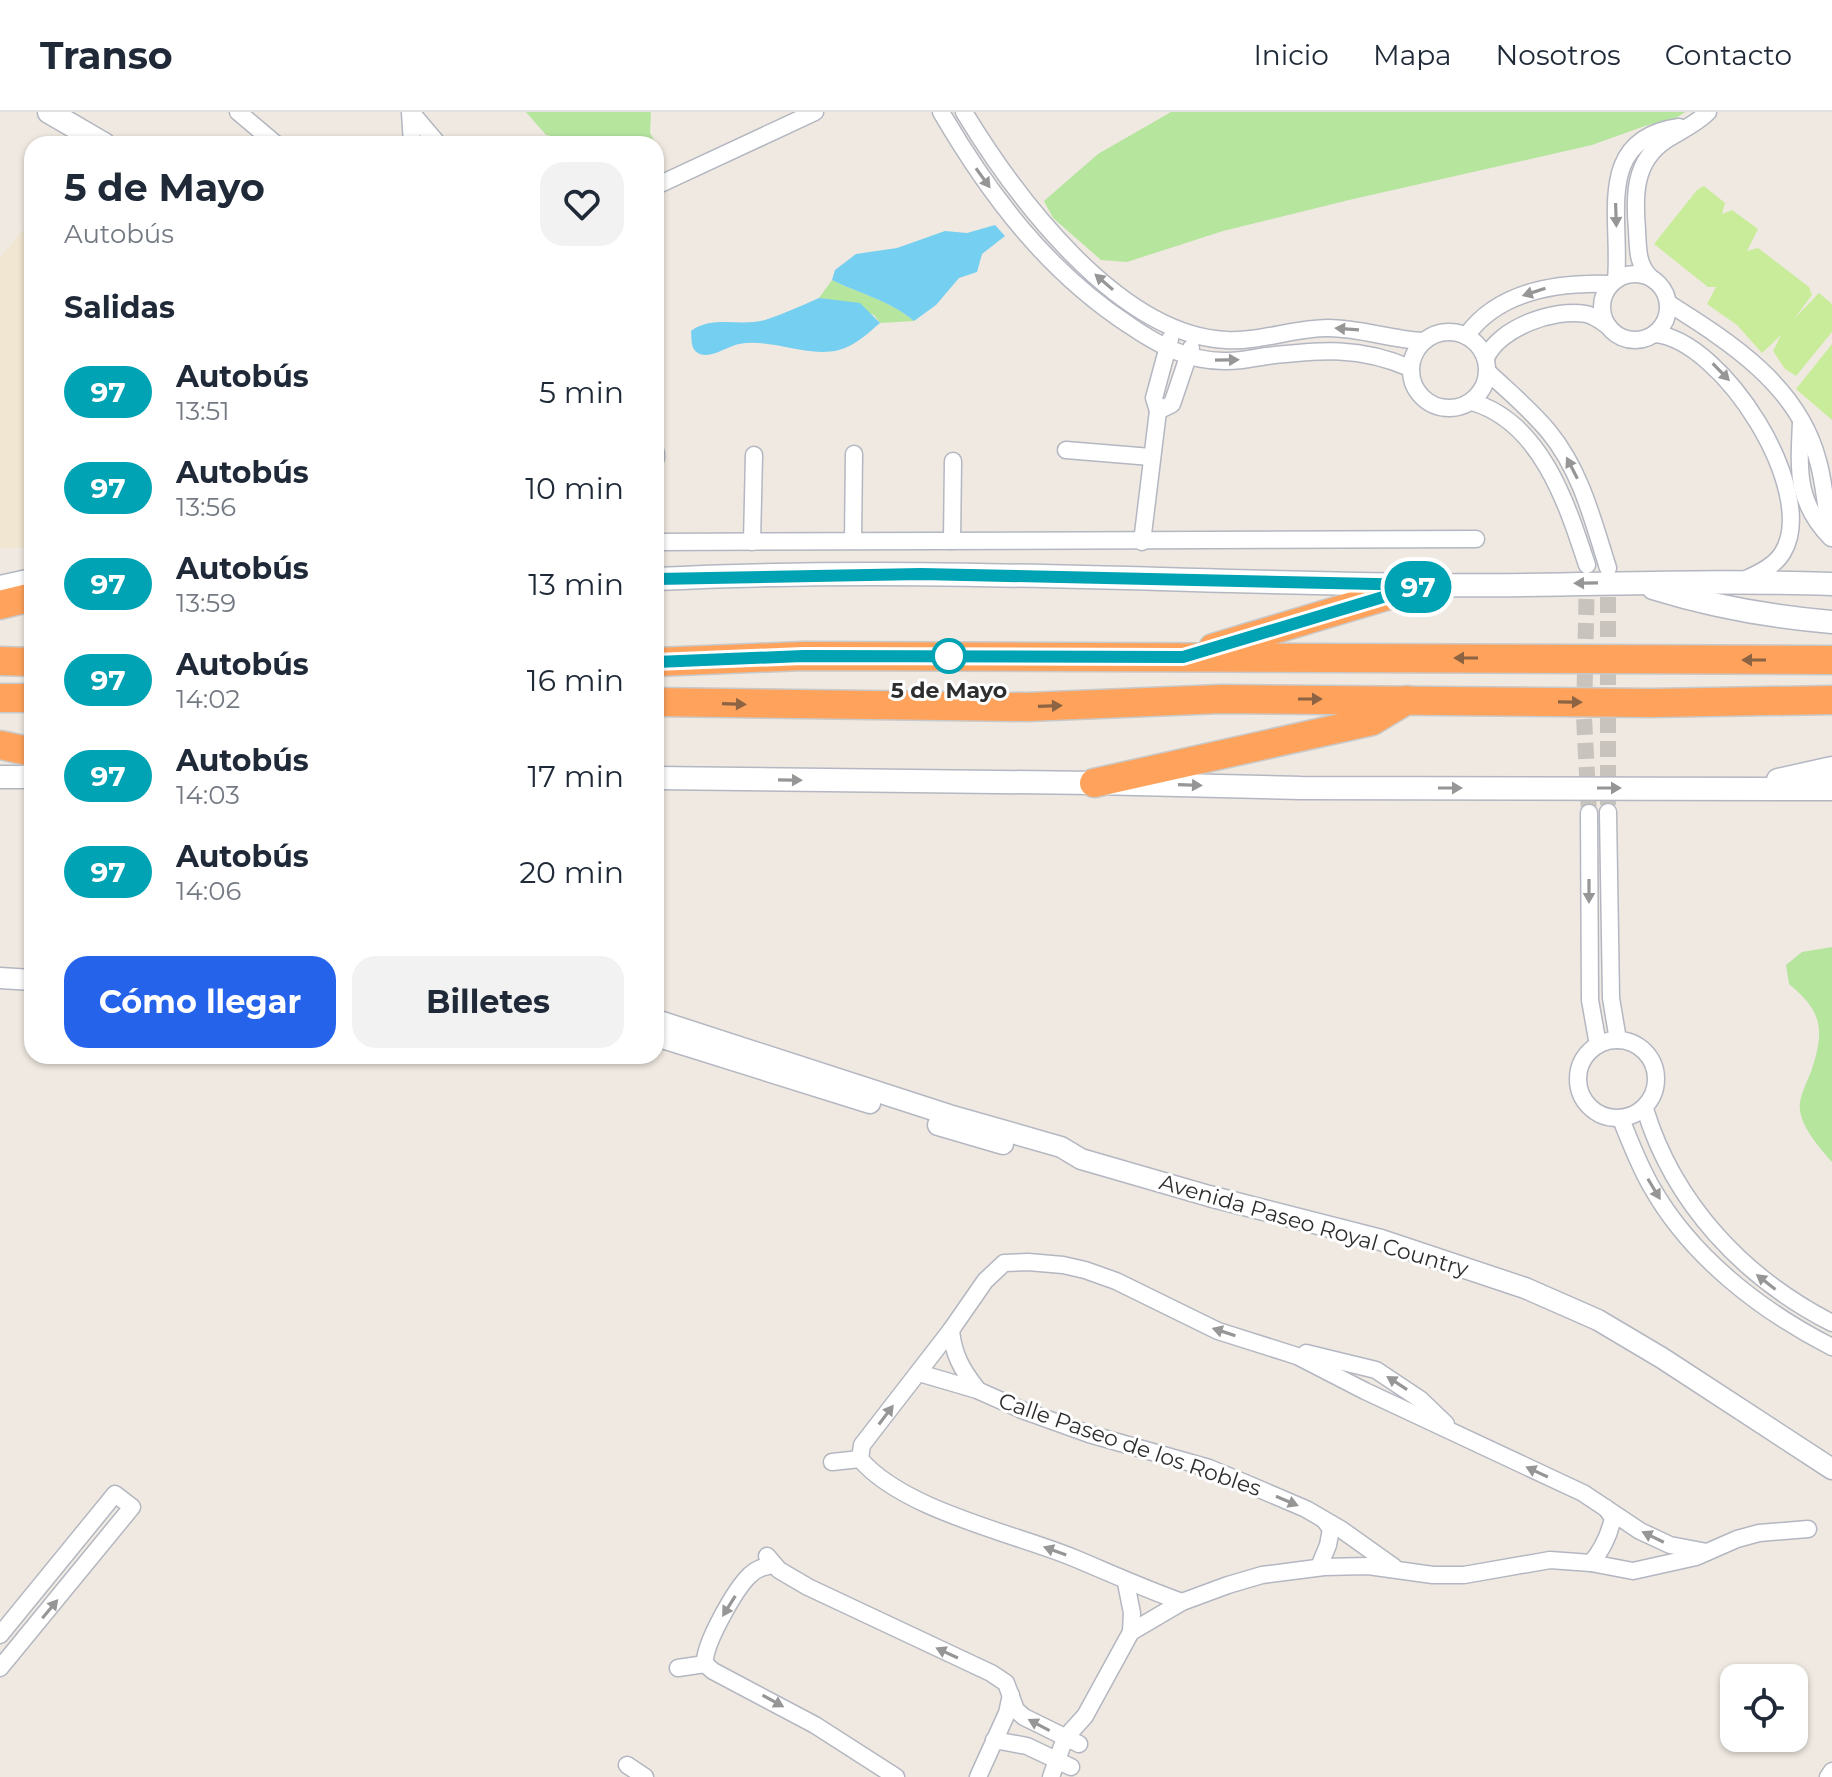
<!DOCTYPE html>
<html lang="es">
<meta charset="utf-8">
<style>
:root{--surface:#fff;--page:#f2f2f3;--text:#1f2937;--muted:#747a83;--line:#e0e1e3;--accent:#2563eb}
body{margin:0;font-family:Montserrat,sans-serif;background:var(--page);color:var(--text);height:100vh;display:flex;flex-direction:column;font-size:30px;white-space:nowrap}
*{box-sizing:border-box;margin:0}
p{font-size:26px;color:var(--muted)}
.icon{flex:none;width:44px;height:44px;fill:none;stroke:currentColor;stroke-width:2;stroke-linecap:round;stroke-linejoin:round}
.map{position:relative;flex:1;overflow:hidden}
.details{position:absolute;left:24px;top:24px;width:640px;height:928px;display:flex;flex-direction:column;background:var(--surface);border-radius:24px;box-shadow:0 2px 6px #0004}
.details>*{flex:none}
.badge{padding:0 16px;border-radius:26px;font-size:28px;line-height:52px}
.buttons{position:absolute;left:1720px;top:1552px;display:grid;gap:16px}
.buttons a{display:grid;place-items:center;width:88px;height:88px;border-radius:16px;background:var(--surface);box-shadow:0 2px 6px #0004;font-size:40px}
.map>.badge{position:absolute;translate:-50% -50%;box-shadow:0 0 0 4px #fff}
h2{padding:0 40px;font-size:30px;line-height:72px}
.round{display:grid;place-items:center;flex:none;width:84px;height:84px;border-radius:24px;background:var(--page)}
.summary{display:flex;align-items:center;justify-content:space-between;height:136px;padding:0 40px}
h1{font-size:38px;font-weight:700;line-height:60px}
.primary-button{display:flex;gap:16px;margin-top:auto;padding:16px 40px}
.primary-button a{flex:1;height:92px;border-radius:24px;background:var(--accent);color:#fff;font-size:32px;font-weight:700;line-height:92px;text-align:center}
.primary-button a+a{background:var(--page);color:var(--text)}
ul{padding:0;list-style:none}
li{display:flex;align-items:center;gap:24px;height:96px;padding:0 40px}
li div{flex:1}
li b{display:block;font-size:30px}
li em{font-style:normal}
li .badge{min-width:88px;font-weight:700;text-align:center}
header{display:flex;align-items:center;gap:48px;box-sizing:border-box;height:112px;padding:0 40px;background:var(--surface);border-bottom:2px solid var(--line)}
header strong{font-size:38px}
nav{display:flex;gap:44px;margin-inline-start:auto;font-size:28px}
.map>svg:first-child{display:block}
.education{fill:#f0e6d1}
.green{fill:#b6e59e}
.pitch{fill:#c9ec9a}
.water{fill:#75cff0}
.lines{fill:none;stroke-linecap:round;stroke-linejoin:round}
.minor-tunnel{stroke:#c8c4bd;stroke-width:16;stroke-dasharray:16 8;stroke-linecap:butt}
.minor-casing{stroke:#b4b7c1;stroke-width:19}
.tertiary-casing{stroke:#b4b7c1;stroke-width:23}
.secondary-casing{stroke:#b4b7c1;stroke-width:25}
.motorway-casing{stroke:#c9c9c9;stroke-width:31}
.minor{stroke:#fff;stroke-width:16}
.tertiary{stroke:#fff;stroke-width:20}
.secondary{stroke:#fff;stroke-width:22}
.motorway{stroke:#ffa35c;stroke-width:28}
.oneway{fill:#969696}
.oneway2{fill:#8c6343}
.line-casing{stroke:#fff;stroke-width:18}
.line{stroke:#00a3b4;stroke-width:12}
.stop-dot{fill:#fff;stroke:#00a3b4;stroke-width:4}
.labels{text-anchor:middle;stroke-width:6;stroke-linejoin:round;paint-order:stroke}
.stop-label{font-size:22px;font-weight:bold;fill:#2e2e2e;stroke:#fff}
.street-label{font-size:22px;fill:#2e2e2e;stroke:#fff}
</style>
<header>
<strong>Transo</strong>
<nav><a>Inicio</a><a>Mapa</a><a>Nosotros</a><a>Contacto</a></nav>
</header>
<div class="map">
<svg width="1832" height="1665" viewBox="0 0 1832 1665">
<rect width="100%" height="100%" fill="#efe9e1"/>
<path class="education" d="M32,108V436H0V146Z"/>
<g class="green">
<path d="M526,0H651L650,21L656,32H593L546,23Z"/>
<path d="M1171,0H1685L1676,6L1645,14L1592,33L1349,88L1223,119L1127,150L1101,148L1053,106L1044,89L1098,42Z"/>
<path d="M832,168C860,182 889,188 914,209L880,211L874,203L819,186Z"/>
<path d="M1832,835V1050C1819,1035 1797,1011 1800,990C1802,980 1807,969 1811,960C1825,918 1823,900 1789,872L1786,853L1802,840Z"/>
</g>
<g class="pitch">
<path d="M1704,74L1725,91L1722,102L1732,98L1758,117L1747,139L1758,136L1809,175L1812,183L1794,207L1819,181L1832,192V220L1796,264L1785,257L1773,239L1781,223L1762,241L1737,213L1707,192L1716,175H1708L1654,132L1697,78Z"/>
<path d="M1832,232V308L1796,277Z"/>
</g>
<g class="water">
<path d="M995,113L1005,124L982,142L977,160L959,166L936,193L914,209C889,188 860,182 832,168L835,158L856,142L897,136L945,119L967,121Z"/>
<path d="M819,186L860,191L880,211C868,221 855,234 839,238C805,246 773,226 739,232C727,234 710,248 698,241C690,237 692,226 691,219C713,203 740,215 765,208C783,202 801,194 819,186Z"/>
</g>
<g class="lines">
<g class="minor-tunnel">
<path d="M1608,461V700"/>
<path d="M1587,463L1584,605L1589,701"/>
</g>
<defs>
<g id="minor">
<path d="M238,0L276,32"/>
<path d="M410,0L412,32"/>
<path d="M411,0L438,32"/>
<path d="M941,0C990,84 1048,160 1129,213C1158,233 1188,249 1224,249C1238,250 1253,246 1267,244C1321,238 1359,234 1410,256"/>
<path d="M964,0C1015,84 1118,223 1226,228C1260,230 1294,216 1328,216C1361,216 1392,228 1424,229"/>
<path d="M656,74L815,0"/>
<circle cx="1635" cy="195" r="33"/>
<path d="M1650,165C1637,152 1638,136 1637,118C1634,83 1634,49 1666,28C1680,19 1696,12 1708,0"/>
<path d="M1616,168C1622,107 1593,27 1679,15"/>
<path d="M1668,191C1730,230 1799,274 1818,349C1825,373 1825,398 1832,422"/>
<circle cx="1449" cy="258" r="38"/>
<path d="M1655,222C1723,228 1819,380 1783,440C1775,454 1759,461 1744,468"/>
<path d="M1466,224C1499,178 1559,170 1611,172"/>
<path d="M1486,246C1499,216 1554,196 1586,202C1595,204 1601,209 1608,214"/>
<path d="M1488,260C1509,280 1531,298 1549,320C1581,359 1593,409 1608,456"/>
<path d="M1472,290C1541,310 1567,392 1587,453"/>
<path d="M1158,299L1172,292L1191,236"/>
<path d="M1801,310C1799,357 1795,389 1831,426"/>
<path d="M1066,338L1151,345"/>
<path d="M656,346V341"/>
<path d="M853,429L854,342"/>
<path d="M952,429L953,349"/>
<path d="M656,430L1476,427"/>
<path d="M752,430L754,343"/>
<path d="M1142,430L1158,299L1154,286L1170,227"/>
<path d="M1608,700L1611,886L1618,928"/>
<path d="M1589,701L1590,888L1598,933"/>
<circle cx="1617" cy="967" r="39"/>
<path d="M1645,997C1674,1092 1744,1166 1832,1211"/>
<path d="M1621,1007C1630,1030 1639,1053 1651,1074C1691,1145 1761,1199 1832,1235"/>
<path d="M951,1218C953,1242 962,1258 977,1277"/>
<path d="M1306,1241L1376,1258L1421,1288L1446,1312"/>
<path d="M919,1261L977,1278L1022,1298L1089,1322L1209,1356L1245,1371L1306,1397L1342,1418L1394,1455"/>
<path d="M832,1350L860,1347"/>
<path d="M767,1444L779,1458L808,1475L991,1561L1006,1571L1016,1598L1024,1605L1079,1632"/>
<path d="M1591,1451C1603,1437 1609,1424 1613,1406L1606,1396"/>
<path d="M1319,1455L1328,1433L1331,1417L1325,1409"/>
<path d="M1126,1471L1132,1501L1131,1520"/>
<path d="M1182,1490C1145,1477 1110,1461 1074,1446C1013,1421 903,1398 860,1347L862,1333L951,1218L985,1169L1004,1151L1028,1150L1063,1153L1085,1158L1116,1169L1218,1219L1297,1244L1365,1279L1583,1381L1640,1419L1670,1433L1707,1440"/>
<path d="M0,1523L115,1382L132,1395L0,1556"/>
<path d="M705,1552L713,1559L815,1613L896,1665"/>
<path d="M705,1552C703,1533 736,1476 750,1463C757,1456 764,1455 773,1453"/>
<path d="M678,1556L705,1552"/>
<path d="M994,1628L1027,1634L1071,1655"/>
<path d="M627,1653L645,1665"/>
<path d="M978,1665L1007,1601L1011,1583"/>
<path d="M1051,1665L1065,1626L1085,1604L1131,1520L1182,1490L1228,1473L1262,1463L1324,1455L1368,1454L1433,1463H1464L1550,1448L1591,1451L1633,1459L1696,1445L1737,1427L1759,1421L1808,1417"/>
<path d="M1828,1665L1832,1659"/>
</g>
<g id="tertiary">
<path d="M0,866L32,868"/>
<path d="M656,908L949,1003L1061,1035L1081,1047L1209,1084L1381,1128L1525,1176L1598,1208L1662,1246L1832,1357"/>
<path d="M656,924L870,991"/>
<path d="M938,1013L1003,1032"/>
</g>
<g id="secondary">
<path d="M49,0L104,32"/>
<path d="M656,467C911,454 1167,470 1422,473C1559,475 1695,467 1832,472"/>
<path d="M0,475L32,468"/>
<path d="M1653,476C1711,494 1771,505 1832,510"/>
<path d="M0,665H32"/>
<path d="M656,666L1094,671L1301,676L1832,677"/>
<path d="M1778,668L1832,656"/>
</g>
<g id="motorway">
<path d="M0,493L32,485"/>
<path d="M1213,536L1423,473"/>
<path d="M0,549L32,550"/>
<path d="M656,550L803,544L1832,548"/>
<path d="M0,586H32"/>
<path d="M656,590L1027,595L1221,587L1651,591L1832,588"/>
<path d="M0,633L32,640"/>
<path d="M1094,671L1372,609L1407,588"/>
</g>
</defs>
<use href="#minor" class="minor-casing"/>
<use href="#tertiary" class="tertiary-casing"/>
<use href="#secondary" class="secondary-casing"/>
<use href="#motorway" class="motorway-casing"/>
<use href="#minor" class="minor"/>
<use href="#tertiary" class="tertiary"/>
<use href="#secondary" class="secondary"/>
<use href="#motorway" class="motorway"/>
</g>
<defs><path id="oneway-solid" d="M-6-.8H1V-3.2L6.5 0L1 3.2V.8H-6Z" transform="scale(2)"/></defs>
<g class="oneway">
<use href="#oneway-solid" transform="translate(983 66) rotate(54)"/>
<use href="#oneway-solid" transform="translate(1616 103) rotate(88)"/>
<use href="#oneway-solid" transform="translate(1104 170) rotate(-139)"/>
<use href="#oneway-solid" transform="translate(1534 180) rotate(162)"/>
<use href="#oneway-solid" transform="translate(1347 217) rotate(-176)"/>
<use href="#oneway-solid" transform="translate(1227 248) rotate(-1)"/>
<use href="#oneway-solid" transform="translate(1721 260) rotate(46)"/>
<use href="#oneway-solid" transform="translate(1572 356) rotate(-117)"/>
<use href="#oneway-solid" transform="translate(1586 471) rotate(179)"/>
<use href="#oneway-solid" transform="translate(790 668) rotate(1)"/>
<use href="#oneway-solid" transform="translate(1190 673) rotate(2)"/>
<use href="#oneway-solid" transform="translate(1450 676)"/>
<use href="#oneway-solid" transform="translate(1609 676)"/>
<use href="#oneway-solid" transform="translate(1589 779) rotate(90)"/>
<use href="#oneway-solid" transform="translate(1654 1077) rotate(59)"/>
<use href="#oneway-solid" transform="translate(1766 1170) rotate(-142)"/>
<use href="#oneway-solid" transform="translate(1224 1220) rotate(-162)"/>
<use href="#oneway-solid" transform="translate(1397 1271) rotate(-147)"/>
<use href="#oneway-solid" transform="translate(886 1303) rotate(-53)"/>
<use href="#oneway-solid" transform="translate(1537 1360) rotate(-155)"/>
<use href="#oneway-solid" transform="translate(1287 1389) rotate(23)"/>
<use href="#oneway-solid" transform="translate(1653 1425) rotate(-154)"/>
<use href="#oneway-solid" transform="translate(1055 1439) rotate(-160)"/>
<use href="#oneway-solid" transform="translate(729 1494) rotate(122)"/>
<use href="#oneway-solid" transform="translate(50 1497) rotate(-50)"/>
<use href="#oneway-solid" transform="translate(947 1541) rotate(-155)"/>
<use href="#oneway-solid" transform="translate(773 1589) rotate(29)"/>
<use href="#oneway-solid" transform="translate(1039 1613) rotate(-152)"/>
</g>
<g class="oneway2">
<use href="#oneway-solid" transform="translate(1466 546) rotate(-180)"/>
<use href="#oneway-solid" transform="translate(1754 548) rotate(-180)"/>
<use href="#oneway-solid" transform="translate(1310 587)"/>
<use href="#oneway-solid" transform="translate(1570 590) rotate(1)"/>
<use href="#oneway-solid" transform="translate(734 592) rotate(2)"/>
<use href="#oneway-solid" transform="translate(1050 594) rotate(-2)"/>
</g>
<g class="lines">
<defs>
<path id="line" d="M656,467L921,462L1423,473L1183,545L803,544L656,550"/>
</defs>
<use href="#line" class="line-casing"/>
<use href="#line" class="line"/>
</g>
<circle class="stop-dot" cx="949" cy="544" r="16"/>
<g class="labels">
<g class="stop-label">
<text x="949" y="586">5 de Mayo</text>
</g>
<g class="street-label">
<text transform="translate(1314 1113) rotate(16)" y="8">Avenida Paseo Royal Country</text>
<text transform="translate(1130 1332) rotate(19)" y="8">Calle Paseo de los Robles</text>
</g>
</g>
</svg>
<div class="buttons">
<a><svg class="icon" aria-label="locate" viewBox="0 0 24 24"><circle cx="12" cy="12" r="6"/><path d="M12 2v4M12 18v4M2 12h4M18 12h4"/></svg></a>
</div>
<b class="badge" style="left:1418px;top:475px;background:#00a3b4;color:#fff">97</b>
<section class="details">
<div class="summary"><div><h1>5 de Mayo</h1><p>Autobús</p></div><a class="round"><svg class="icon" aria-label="heart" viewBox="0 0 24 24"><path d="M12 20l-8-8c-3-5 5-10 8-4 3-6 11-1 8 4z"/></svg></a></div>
<h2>Salidas</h2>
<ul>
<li><span class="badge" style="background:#00a3b4;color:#fff">97</span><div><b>Autobús</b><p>13:51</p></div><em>5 min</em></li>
<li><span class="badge" style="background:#00a3b4;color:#fff">97</span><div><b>Autobús</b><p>13:56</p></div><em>10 min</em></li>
<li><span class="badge" style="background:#00a3b4;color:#fff">97</span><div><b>Autobús</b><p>13:59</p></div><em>13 min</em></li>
<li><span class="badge" style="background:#00a3b4;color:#fff">97</span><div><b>Autobús</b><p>14:02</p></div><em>16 min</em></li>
<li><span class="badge" style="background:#00a3b4;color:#fff">97</span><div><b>Autobús</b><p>14:03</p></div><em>17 min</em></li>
<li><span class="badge" style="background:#00a3b4;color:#fff">97</span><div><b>Autobús</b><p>14:06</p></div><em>20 min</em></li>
</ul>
<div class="primary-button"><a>Cómo llegar</a><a>Billetes</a></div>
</section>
</div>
